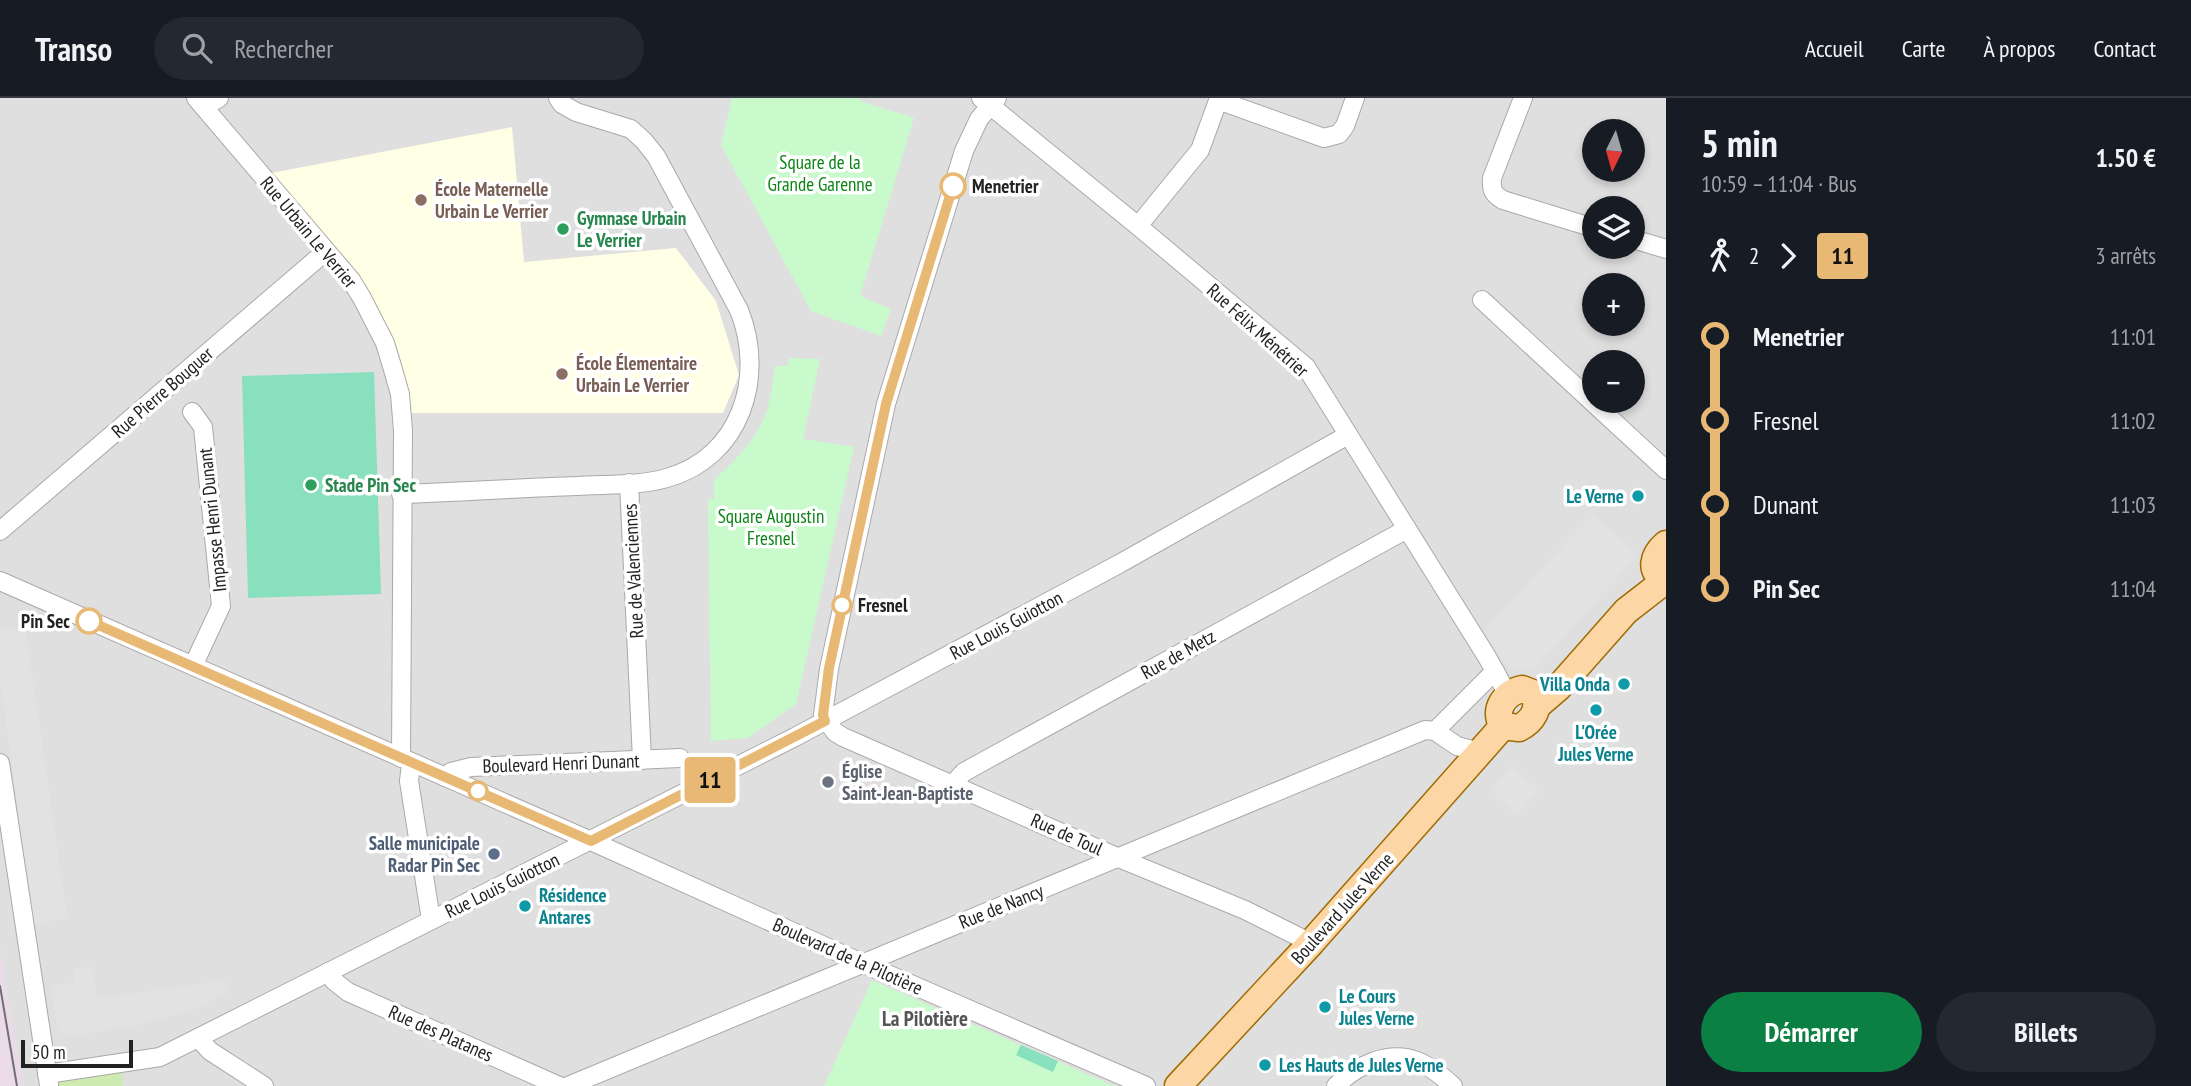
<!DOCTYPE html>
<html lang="fr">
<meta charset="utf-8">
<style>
:root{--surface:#171b24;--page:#242831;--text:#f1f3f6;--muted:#9ea1a6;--line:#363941;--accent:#0b8043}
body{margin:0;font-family:"PT Sans Narrow",sans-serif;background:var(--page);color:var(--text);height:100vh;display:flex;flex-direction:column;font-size:26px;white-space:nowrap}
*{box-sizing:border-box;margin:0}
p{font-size:23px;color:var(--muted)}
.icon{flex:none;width:38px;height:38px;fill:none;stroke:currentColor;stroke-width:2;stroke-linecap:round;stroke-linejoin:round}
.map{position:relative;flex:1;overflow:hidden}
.details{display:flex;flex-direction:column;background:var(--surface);width:525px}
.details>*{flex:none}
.badge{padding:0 14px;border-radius:5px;font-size:24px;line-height:46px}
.needle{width:46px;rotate:185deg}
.fabs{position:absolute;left:1582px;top:21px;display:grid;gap:14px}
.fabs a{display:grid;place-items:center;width:63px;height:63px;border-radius:50%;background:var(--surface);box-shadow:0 4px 10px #0003;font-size:35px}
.scale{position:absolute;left:21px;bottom:18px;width:112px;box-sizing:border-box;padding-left:7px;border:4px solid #222;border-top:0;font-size:19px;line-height:24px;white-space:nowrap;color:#222;-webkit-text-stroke:5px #fff;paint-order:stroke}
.map>.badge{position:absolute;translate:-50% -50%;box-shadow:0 0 0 4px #fff}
.legs{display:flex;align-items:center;gap:10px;height:77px;padding:0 35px;font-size:23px}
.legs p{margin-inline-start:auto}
.head{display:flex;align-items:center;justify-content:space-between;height:119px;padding:0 35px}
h1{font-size:38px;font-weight:700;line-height:52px}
.primary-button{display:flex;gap:14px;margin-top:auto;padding:14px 35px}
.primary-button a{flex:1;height:80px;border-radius:42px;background:var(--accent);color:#fff;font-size:28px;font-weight:700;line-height:80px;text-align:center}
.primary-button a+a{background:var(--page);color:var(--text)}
ul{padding:0 35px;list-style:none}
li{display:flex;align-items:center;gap:24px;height:84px;font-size:26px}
li i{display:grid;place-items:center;width:10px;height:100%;margin:0 9px;background:currentColor}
li i::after{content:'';width:18px;height:18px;margin:-9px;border:5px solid;border-radius:50%;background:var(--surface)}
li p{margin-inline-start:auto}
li:first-child i{background:linear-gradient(#0000 50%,currentColor 0)}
li:last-child i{background:linear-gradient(currentColor 50%,#0000 0)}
header{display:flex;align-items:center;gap:42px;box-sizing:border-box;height:98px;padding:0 35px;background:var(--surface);border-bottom:2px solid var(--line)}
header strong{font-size:33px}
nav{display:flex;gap:38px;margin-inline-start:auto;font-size:24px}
.search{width:490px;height:63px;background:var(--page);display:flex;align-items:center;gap:18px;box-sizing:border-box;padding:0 24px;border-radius:38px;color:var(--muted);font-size:26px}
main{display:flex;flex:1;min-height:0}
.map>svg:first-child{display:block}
.residential{fill:#e0dfdf;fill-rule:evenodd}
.industrial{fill:#ebdbe8}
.education{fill:#ffffe5}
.grass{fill:#cdebb0}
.park{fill:#c8facc}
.pitch{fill:#88e0be}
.parking{fill:#e2e2e2}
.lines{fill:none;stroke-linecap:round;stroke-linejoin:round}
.minor-casing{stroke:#a9a9a9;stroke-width:20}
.primary-casing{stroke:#a06b00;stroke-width:29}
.minor{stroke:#fff;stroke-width:18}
.primary{stroke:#fcd6a4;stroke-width:26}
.tram{stroke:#707070;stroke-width:2}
.line-1-casing{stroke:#fff;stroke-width:16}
.line-1{stroke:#e8b975;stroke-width:10}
.stop-1-dot{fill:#fff;stroke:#e8b975;stroke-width:3.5}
.education-dot{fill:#8d6e63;stroke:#fff;stroke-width:2.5}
.leisure-dot{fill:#2e9e5b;stroke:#fff;stroke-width:2.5}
.culture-dot{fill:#0f9aa8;stroke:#fff;stroke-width:2.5}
.worship-dot{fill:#6b7280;stroke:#fff;stroke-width:2.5}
.service-dot{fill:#5c6f8a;stroke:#fff;stroke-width:2.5}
.labels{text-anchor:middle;stroke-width:7;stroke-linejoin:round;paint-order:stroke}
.park-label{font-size:19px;fill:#0c8416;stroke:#fff}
.stop-label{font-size:19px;font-weight:bold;fill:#222;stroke:#fff;text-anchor:start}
.education-label{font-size:19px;font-weight:bold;fill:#785e54;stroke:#fff;text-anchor:start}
.leisure-label{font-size:19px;font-weight:bold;fill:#27864d;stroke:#fff;text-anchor:start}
.street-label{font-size:19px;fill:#222;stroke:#fff}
.culture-label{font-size:19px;font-weight:bold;fill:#0d838f;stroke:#fff;text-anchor:start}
.worship-label{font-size:19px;font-weight:bold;fill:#5b616d;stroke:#fff;text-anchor:start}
.service-label{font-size:19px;font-weight:bold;fill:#4e5e75;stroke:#fff;text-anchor:end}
.neighbourhood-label{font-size:21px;font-weight:bold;fill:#555;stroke:#fff}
</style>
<header>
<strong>Transo</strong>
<div class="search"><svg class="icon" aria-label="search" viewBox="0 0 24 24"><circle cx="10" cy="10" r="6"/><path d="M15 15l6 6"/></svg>Rechercher</div>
<nav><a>Accueil</a><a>Carte</a><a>À propos</a><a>Contact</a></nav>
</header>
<main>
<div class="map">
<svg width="1666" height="988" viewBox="0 0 1666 988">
<rect width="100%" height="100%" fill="#f2efe9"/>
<path class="residential" d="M0,0H1666V988H0ZM1594,33H1633V72H1594ZM1594,110H1633V149H1594ZM1594,187H1633V226H1594ZM1594,264H1633V303H1594Z"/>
<path class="industrial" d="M0,849L5,882L24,988H0Z"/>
<path class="education" d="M512,29L524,164L676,150L716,203L739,277L723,315H401L375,223L261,77Z"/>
<path class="grass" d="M121,974L123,988H58V984Z"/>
<g class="park">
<path d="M732,0H860V3L914,20L860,198L891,211L881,238L811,213L721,47Z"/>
<path d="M789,260L820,261L803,341L854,349L796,606L748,640L711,643L708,401H714V382C734,364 759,339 767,312C771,298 773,282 775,268H788Z"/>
<path d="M872,882L1114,988H824Z"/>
</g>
<g class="pitch">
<path d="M374,274L381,496L248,500L242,278Z"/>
<path d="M1021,947L1058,963L1053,974L1016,957Z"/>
</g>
<g class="parking">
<path d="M1593,416L1638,457L1534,572L1508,570L1484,532Z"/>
<path d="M25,529L67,820L34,826L0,580V532Z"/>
<path d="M1512,668L1539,693L1517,717L1490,692Z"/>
<path d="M92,868L97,901L226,882L228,894L200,909L147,925L70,938L62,936L57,927L51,888L75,885L73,871Z"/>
</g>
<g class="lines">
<defs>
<g id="minor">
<path d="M196,0L351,182L362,200L385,245L392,268L400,296L403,333L401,660"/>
<path d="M981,0L1138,128L1306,269L1487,559L1508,597"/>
<path d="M997,0L979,21L964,53L886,306L829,571L823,617L835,634L843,639L1126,763L1245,812L1311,845"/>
<path d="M1523,0L1492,80C1491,92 1493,96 1503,102L1594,130"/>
<path d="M1218,2L1324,40L1339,36L1345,28L1355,0"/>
<path d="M204,9L219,0"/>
<path d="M1138,128L1200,52L1219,0"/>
<path d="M1633,141L1666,151"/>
<path d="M1482,202L1666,372"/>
<path d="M192,314L203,329L221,508L193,568"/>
<path d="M629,385L642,662"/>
<path d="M401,396C460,394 518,390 577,388C606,386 639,388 667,380C741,359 766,279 739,212L656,58L644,43L631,31L576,14L562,6L558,0"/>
<path d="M0,433L325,154"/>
<path d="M0,483L591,743L862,865L1146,988"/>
<path d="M1435,633L1495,573"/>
<path d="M0,665L49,987"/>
<path d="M411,665L409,683L431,822"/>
<path d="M445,679L451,674L471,669L680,660"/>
<path d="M953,686L964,674L1407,431"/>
<path d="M328,874L334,883L348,894L559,988"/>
<path d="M198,940L210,953L264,988"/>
<path d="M47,976L160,959L795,639L1119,466L1348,337"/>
<path d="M568,988L1425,632L1435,633L1457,648L1480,654"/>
<path d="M1336,988C1355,968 1388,952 1417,963C1430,968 1442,978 1453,988"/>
</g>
<g id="primary">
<path d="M1666,446C1653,457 1648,474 1666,482"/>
<path d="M1522,591L1535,596C1540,611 1533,623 1519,630L1503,628C1492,612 1505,595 1522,591Z"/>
<path d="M1537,608L1558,590L1626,513L1666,482"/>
<path d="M1178,988L1311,845L1503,628"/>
</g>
</defs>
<use href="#minor" class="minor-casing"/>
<use href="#primary" class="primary-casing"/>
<use href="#minor" class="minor"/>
<use href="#primary" class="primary"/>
<path class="tram" d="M0,888L17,988"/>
</g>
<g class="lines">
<defs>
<path id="line-1" d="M89,523L591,743L825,623L823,617L829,570L886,306L953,88"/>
</defs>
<use href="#line-1" class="line-1-casing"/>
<use href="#line-1" class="line-1"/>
</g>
<g class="stop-1-dot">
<circle cx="953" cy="88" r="12"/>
<circle cx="842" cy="507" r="9"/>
<circle cx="89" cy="523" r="12"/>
<circle cx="478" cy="693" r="9"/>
</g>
<g class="education-dot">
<circle cx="421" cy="102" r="7"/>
<circle cx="562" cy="276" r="7"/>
</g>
<g class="leisure-dot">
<circle cx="563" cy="131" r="7"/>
<circle cx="311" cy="387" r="7"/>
</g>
<g class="culture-dot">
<circle cx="1638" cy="398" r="7"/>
<circle cx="1624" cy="586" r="7"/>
<circle cx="1596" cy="612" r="7"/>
<circle cx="525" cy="808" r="7"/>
<circle cx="1325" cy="909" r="7"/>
<circle cx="1265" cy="967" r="7"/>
</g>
<circle class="worship-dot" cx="828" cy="684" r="7"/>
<circle class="service-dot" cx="494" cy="756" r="7"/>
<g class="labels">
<g class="park-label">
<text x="820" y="71">Square de la<tspan x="820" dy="22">Grande Garenne</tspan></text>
<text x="771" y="425">Square Augustin<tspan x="771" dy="22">Fresnel</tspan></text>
</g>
<g class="stop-label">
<text x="972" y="95">Menetrier</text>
<text x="858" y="514">Fresnel</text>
<text x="70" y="530" text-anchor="end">Pin Sec</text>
</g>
<g class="education-label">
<text x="435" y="98">École Maternelle<tspan x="435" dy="22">Urbain Le Verrier</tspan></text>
<text x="576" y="272">École Élementaire<tspan x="576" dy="22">Urbain Le Verrier</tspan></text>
</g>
<g class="leisure-label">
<text x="577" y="127">Gymnase Urbain<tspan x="577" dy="22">Le Verrier</tspan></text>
<text x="325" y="394">Stade Pin Sec</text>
</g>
<g class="street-label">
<text transform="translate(309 134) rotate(50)" y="7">Rue Urbain Le Verrier</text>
<text transform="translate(1258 232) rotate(42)" y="7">Rue Félix Ménétrier</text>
<text transform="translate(162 294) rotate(-41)" y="7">Rue Pierre Bouguer</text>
<text transform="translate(212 422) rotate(-96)" y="7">Impasse Henri Dunant</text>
<text transform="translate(633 473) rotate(-93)" y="7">Rue de Valenciennes</text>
<text transform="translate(1006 527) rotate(-28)" y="7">Rue Louis Guiotton</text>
<text transform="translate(1178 556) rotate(-29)" y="7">Rue de Metz</text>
<text transform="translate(561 665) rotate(-2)" y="7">Boulevard Henri Dunant</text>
<text transform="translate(1067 736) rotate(24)" y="7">Rue de Toul</text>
<text transform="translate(502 787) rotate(-26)" y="7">Rue Louis Guiotton</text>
<text transform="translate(1001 808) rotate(-22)" y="7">Rue de Nancy</text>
<text transform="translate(1342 810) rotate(-48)" y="7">Boulevard Jules Verne</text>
<text transform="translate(848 858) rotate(24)" y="7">Boulevard de la Pilotière</text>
<text transform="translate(441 935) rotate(24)" y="7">Rue des Platanes</text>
</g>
<g class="culture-label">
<text x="1624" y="405" text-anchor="end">Le Verne</text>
<text x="1610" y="593" text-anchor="end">Villa Onda</text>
<text x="1596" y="641" text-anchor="middle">L'Orée<tspan x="1596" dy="22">Jules Verne</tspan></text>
<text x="539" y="804">Résidence<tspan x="539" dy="22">Antares</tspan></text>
<text x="1339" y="905">Le Cours<tspan x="1339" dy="22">Jules Verne</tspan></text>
<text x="1279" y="974">Les Hauts de Jules Verne</text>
</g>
<g class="worship-label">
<text x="842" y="680">Église<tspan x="842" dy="22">Saint-Jean-Baptiste</tspan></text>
</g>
<g class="service-label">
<text x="480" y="752">Salle municipale<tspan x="480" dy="22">Radar Pin Sec</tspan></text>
</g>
<g class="neighbourhood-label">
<text x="925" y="928">La Pilotière</text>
</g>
</g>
</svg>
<div class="fabs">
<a><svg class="needle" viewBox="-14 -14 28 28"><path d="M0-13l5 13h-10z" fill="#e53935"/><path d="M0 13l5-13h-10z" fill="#9ea1a6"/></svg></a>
<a><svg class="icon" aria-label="layers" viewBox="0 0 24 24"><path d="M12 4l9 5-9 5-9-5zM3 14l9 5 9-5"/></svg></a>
<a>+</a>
<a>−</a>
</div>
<div class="scale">50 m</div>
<b class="badge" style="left:710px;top:682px;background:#e8b975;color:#111">11</b>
</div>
<section class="details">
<div class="head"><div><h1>5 min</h1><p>10:59 – 11:04 · Bus</p></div><b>1.50 €</b></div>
<div class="legs"><svg class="icon" aria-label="walk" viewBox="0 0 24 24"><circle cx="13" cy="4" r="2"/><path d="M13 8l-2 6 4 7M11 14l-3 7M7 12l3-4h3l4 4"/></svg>2<svg class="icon" aria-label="forward" viewBox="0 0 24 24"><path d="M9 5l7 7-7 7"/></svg><b class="badge" style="background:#e8b975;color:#111">11</b><p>3 arrêts</p></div>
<ul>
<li><i style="color:#e8b975"></i><b>Menetrier</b><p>11:01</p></li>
<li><i style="color:#e8b975"></i><span>Fresnel</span><p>11:02</p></li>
<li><i style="color:#e8b975"></i><span>Dunant</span><p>11:03</p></li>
<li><i style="color:#e8b975"></i><b>Pin Sec</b><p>11:04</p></li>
</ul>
<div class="primary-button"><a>Démarrer</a><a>Billets</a></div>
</section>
</main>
